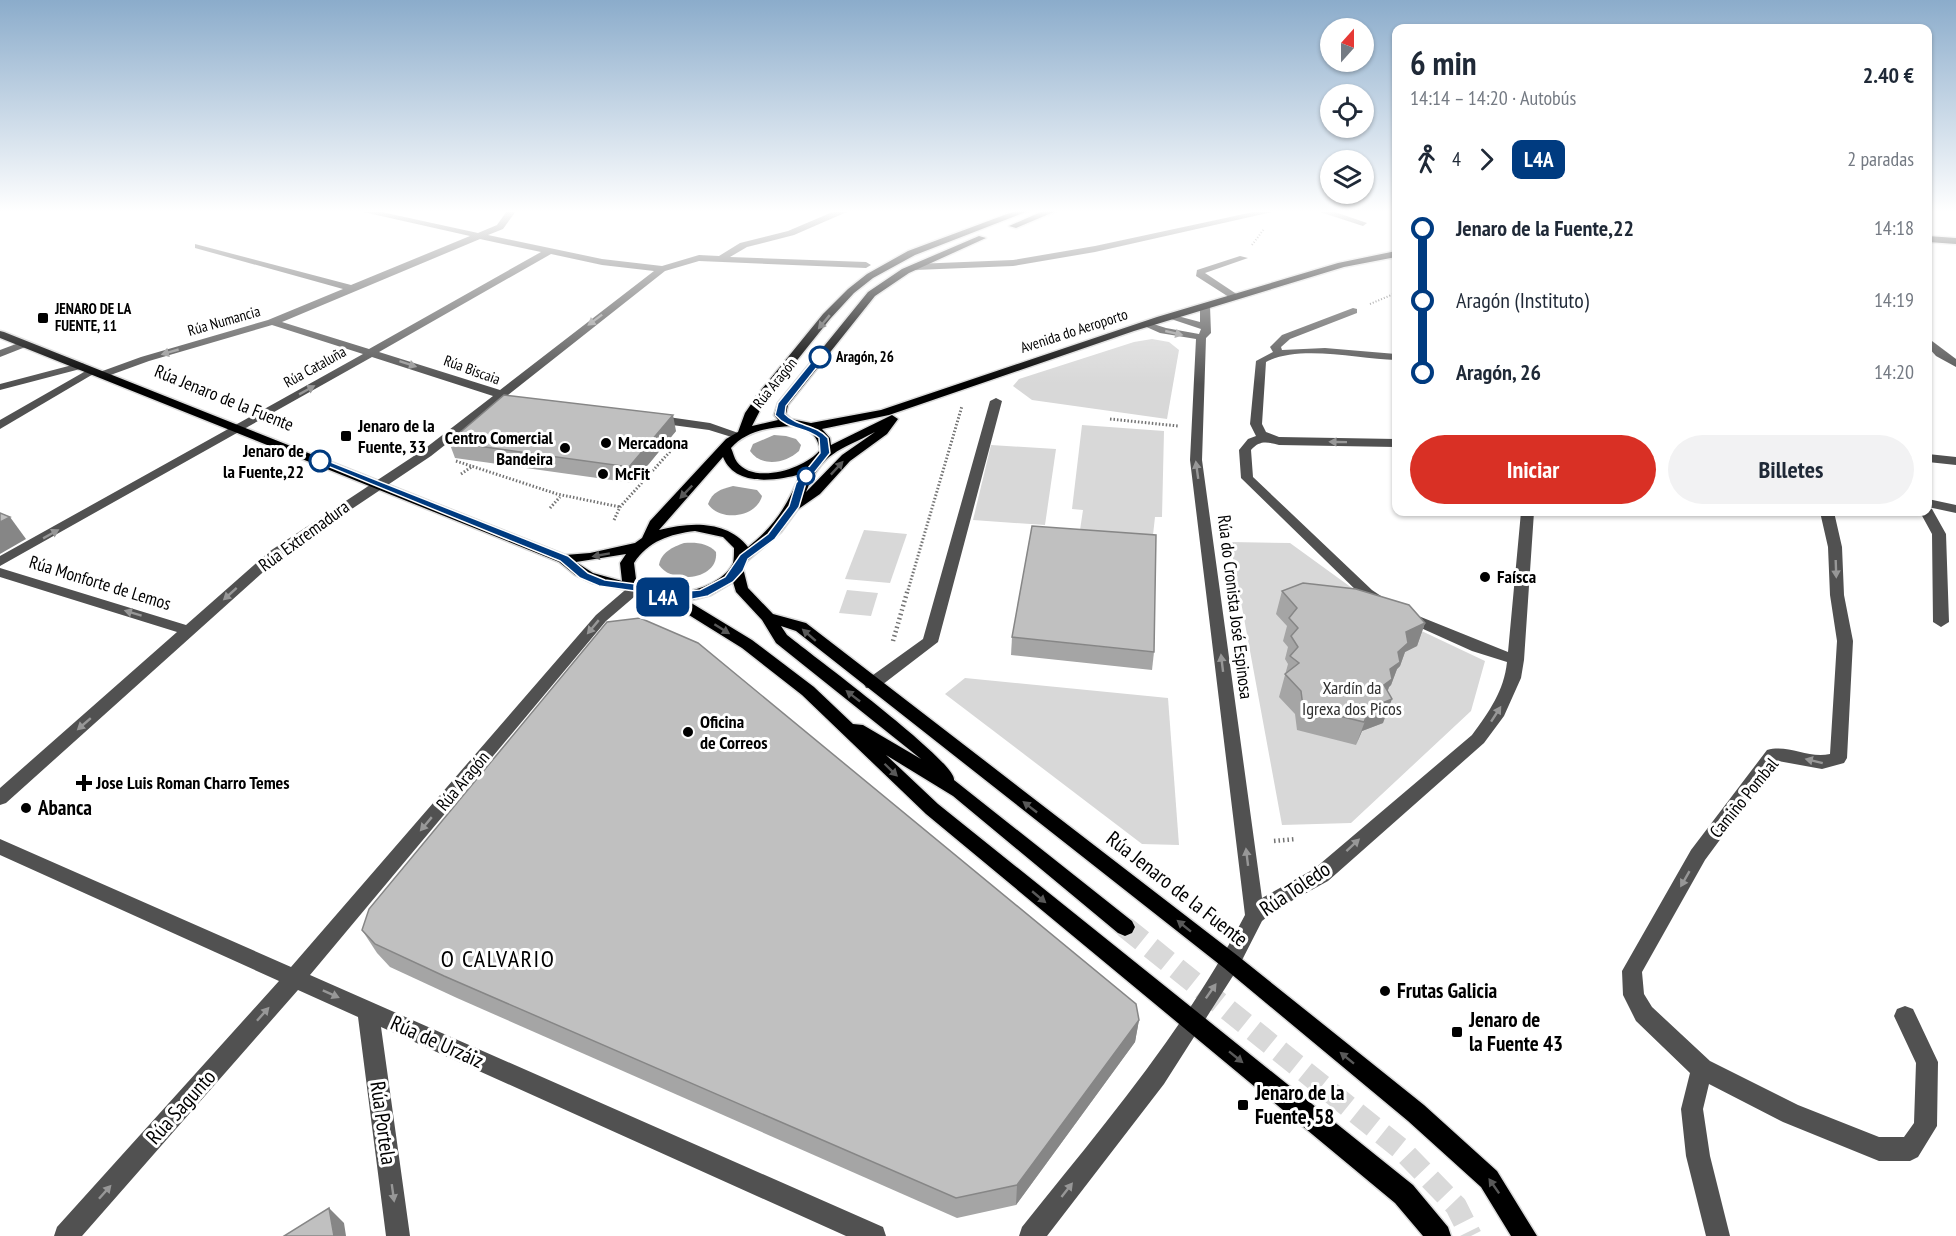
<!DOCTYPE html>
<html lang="es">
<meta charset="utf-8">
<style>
:root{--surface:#fff;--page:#f2f2f3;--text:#1f2937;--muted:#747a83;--accent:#d93025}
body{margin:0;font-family:"PT Sans Narrow",sans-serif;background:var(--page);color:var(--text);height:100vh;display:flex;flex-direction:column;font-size:22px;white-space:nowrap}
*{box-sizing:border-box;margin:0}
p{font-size:20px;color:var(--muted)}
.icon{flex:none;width:33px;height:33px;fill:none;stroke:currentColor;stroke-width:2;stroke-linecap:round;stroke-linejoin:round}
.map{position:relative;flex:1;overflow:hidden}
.details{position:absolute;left:1392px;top:24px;width:540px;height:492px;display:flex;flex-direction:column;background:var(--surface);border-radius:12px;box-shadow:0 2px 4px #0004}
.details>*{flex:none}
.badge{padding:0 12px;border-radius:9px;font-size:21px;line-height:39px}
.needle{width:39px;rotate:21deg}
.tools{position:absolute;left:1320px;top:18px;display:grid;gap:12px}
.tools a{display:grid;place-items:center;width:54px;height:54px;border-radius:50%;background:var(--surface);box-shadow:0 2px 4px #0004;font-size:30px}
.map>.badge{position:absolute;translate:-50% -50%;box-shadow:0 0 0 3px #fff}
.legs{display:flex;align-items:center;gap:9px;height:66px;padding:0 18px;font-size:20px}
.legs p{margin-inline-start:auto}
.summary{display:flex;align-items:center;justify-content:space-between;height:102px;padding:0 18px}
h1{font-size:33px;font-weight:700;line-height:45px}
.action{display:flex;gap:12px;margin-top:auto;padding:12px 18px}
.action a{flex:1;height:69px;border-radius:36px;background:var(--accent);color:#fff;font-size:24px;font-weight:700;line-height:69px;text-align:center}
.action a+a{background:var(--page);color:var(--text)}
ul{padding:0 18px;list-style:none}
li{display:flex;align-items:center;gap:21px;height:72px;font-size:22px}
li i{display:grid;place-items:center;width:9px;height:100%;margin:0 8px;background:currentColor}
li i::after{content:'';width:15px;height:15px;margin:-8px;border:4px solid;border-radius:50%;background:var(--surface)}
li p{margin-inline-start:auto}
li:first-child i{background:linear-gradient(#0000 50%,currentColor 0)}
li:last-child i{background:linear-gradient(currentColor 50%,#0000 0)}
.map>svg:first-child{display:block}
.green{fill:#d8d8d8}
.water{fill:#9f9f9f}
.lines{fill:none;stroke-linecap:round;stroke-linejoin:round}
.major-tunnel{stroke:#d9d9d9;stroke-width:22;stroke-dasharray:22 11;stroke-linecap:butt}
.major-casing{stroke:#dbdbdb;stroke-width:3}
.path-far2{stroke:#737373;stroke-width:2;stroke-dasharray:1 2;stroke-linecap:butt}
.path-far1{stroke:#737373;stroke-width:3;stroke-dasharray:1.5 2;stroke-linecap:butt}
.path{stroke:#737373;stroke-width:4.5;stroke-dasharray:1.5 3;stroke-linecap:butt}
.minor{fill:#515151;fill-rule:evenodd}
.major{fill:#000;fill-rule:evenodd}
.wall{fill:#a5a5a5}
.shaded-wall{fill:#868686}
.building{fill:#c0c0c0;stroke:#868686;stroke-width:1.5}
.oneway{fill:#979797}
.oneway2{fill:#595959}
.line-1{fill:#003b80;stroke:#fff;stroke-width:1.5}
.poi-dot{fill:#000;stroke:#fff;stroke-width:2}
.stop-1-dot{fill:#fff;stroke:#003b80;stroke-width:3}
.labels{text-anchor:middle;stroke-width:6;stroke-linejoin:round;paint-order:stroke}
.far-poi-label{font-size:15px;font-weight:bold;fill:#000;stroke:#fff;text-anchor:start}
.far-street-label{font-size:15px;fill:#000;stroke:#fff}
.far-stop-label{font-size:15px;font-weight:bold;fill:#000;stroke:#fff;text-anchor:start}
.street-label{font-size:18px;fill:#000;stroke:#fff}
.poi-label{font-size:18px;font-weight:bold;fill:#000;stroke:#fff;text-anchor:start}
.stop-label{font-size:18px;font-weight:bold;fill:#000;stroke:#fff;text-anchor:end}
.park-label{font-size:18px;fill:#2f2f2f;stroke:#fff}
.near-poi-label{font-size:21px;font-weight:bold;fill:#000;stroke:#fff;text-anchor:start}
.near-street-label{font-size:21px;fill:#000;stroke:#fff}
.near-neighbourhood-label{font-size:24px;letter-spacing:1.5px;fill:#000;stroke:#fff}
</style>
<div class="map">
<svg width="1956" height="1236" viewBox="0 0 1956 1236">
<rect width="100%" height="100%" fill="#fff"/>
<g class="green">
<path d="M1152,339L1169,342L1179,350L1167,419L1032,400L1013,386L1019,379L1134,342Z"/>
<path d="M1082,425L1164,431L1162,517H1155L1153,535L1080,530L1083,510L1072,509Z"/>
<path d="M991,445L1056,449L1045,525L973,520Z"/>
<path d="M864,530L907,534L890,583L845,579Z"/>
<path d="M1230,542L1290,543L1392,617L1485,661L1471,711L1351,823L1282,825Z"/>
<path d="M847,590L878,593L871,616L839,613Z"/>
<path d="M965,678L1168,698L1179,845L1142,844L945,694Z"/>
</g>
<g class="water">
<path d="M774,435L786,436L796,439L801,445L799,451C786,463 762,468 750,451L753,444Z"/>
<path d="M733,486L757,490L762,496C756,518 720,522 708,504C712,492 721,489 733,486Z"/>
<path d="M684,543C696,542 708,543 716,552C719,580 672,585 659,565C661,552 673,547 684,543Z"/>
</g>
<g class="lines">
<path class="major-tunnel" d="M1125,927L1401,1149L1456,1206L1471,1236"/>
<defs>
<g id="major">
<path d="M1015,211H1028L915,255L873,278L854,293L830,319L766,399L752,426L778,420L774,415L778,403L868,292L902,269L979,236L986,238L909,273L875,296L788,405L786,414L791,419L811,423L881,410L1157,317L1338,263L1396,251V257L1344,267L1134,331L889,415L822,429L830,438L831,445L892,415L898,419L887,434L850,461L820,494L797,510L781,532L747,561L743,568L748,588L773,614L806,623L1238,956L1424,1105L1497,1171L1537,1236H1511L1481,1187L1408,1121L1224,968L796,631L781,626L787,635C809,653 957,762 954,780L1132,921L1135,927L1132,933L1125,936L1118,933L953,796L886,755L938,804L1413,1185L1448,1227L1451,1236H1423L1395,1203L926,814L802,695L742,648L668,602L653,600L637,592L592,583L575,575L559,562L0,338V331L4,332L565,555L590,553L635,543L642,538L650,521L726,439L738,432L745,413L758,394L823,314L848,289L867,274L908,251ZM792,426C807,428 817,433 820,450C805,469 754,485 737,462C734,458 733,452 731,448C746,431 770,427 792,426ZM875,432L842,455L806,492C822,452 839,451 875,432ZM723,457C735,487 776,481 801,474C786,506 776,525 748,547C727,520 690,522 659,530ZM695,531L723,537L734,548C734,552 734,559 733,563C723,585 679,599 657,591C650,589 642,583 636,579L634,563C648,541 670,534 695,531ZM626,554L620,563L622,581L593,573L576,562ZM733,582L736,592L762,620L776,643L921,759L863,725L853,724L814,687L752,640L688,601L711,595Z"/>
<path d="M1043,211H1056L1016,228L1009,226Z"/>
<path d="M1928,236L1956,238V244L1928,242Z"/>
</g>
</defs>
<use href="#major" class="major-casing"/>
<g class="path-far2">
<path d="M1252,245L1264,229"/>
<path d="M1370,304L1396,293"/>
</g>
<g class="path-far1">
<path d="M1110,419L1178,426"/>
<path d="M284,426H292"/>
<path d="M456,461L557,494L620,507"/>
<path d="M461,474L473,466"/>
<path d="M550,508L560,497"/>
<path d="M614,520L620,507L675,446L688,449"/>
<path d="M908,590L962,406"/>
</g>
<g class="path">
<path d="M893,641L908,589"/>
<path d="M1274,841L1296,839"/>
</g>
<g class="minor">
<path d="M359,211H377L478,233L497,225L507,211H516L503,229L488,235L602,259L662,266L699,255L719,256L740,243L788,231L835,211H849L794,235L747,247L730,257L866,262L871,265L866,268L699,261L665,271L508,395L514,399L512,401L502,400L431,456L280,557L6,803L0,805V788L177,632L0,577V568L186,625L270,551L423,450L493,396L372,357L0,566V556L363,354L272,325L149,361L105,377H97V373L141,357L268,320L343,289L195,248V244L351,285L470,236ZM480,239L541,252L369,349L282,322ZM551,254L602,265L654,271L500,390L379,352Z"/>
<path d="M1258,211H1276L1095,252L1013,266L915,270L910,267L915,264L1013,260L1095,246Z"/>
<path d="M1317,211H1332L1367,223L1363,226Z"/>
<path d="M1240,256L1248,258L1205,273L1238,295V299H1232L1196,276L1197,270Z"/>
<path d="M1205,303L1210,306L1211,333L1206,338L1202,460L1262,898L1314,869L1472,735C1489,712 1504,691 1507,662L1472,651L1401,619L1399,616L1401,613H1411L1508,652L1521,512H1534L1524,660L1521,678L1504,716L1484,743L1328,881L1277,909L1262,921L1238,968L1164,1084L1047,1236H1019L1022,1227C1102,1127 1186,1029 1245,915L1190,460L1196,339L1160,333L1142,325L1147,322L1166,328L1199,334L1201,329L1165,317L1170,314L1200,322V306Z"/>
<path d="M1353,308L1357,309V313L1290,339L1281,347L1282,350L1325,348L1396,354V360C1360,359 1299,344 1266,362L1262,424L1266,432L1279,437L1396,439V447L1279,445C1267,442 1260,440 1251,450L1253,477L1372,590L1390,602L1388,605L1383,607L1362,596L1241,478L1239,450L1248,439L1256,436L1250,424L1256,361L1273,352L1270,347L1282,335Z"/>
<path d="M1928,338L1956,359V367L1936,356L1928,347Z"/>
<path d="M24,341L29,344L28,346L0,357V350Z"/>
<path d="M80,363L84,364V368L0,390V384Z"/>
<path d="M91,368L97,371L95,373L0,429V420Z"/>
<path d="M996,398L1002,401L938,642L878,688H866L864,684L866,680L923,639L990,401Z"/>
<path d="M654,415L710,423L744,435L738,439L709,430L650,422V416Z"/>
<path d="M1928,454L1956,457V465L1928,462Z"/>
<path d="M1928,499L1956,505V513L1928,507Z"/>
<path d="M1928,508L1932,509L1946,534L1949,622L1941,627L1933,622L1932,534L1920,512H1928Z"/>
<path d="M1820,512H1834L1842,547L1844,595L1853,641L1847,758L1844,763L1822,769L1778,761L1705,860L1642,972L1644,994L1652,1007L1710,1061L1798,1105L1879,1137H1904L1914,1123L1916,1063L1894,1016L1897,1009L1905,1006L1913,1009L1938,1062L1937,1126L1918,1157L1910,1161H1879L1783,1122L1709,1084L1703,1109L1710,1156L1730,1236H1706L1686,1156L1681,1109L1690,1073L1636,1021L1623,995L1622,971L1691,850L1767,750C1789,744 1808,759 1830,754L1837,641L1830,595L1828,547Z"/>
<path d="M636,583L641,585L643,588L641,591L606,621L310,975L883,1227L886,1236H846L381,1027L410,1236H386L358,1017L298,990L82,1236H54L57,1227L279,981L0,855V839L291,967L596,615L631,585Z"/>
</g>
<use href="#major" class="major"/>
</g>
<g class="wall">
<path d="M676,431L633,483L455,458L449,442Z"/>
<path d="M1282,591L1425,623L1417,646L1405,652L1400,666L1397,669L1391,685L1389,687L1387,692L1383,723L1362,731L1356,745L1297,730L1295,714L1279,697L1288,664L1285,659L1288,647L1283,641L1287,626L1276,614Z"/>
<path d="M1012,637L1154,652L1152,670L1011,655Z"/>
<path d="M362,930L1139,1020L1135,1042L1016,1205L957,1218L457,998L390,967L377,953Z"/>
</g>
<g class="shaded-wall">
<path d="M673,415L676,431L633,483L629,467Z"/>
<path d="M10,517L26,539L0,554V522Z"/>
<path d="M1425,623L1417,646L1405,652L1400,666L1397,669L1391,685L1389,687L1384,702L1392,699L1383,723L1362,731L1356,745L1370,708L1390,669L1406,632Z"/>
<path d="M1139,1020L1135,1042L1016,1205L1017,1185Z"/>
<path d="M329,1208L344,1223L346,1236H334Z"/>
</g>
<g class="building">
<path d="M504,395L673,415L629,467L449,442Z"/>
<path d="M0,513L10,517L0,522Z"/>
<path d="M1032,526L1156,535L1154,652L1012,637Z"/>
<path d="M1303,583L1356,589L1409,605L1425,623L1406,632L1408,643L1398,652L1400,662L1390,669L1392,679L1384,685L1392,699L1370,708L1364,722L1303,707L1301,691L1285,674L1299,663L1290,656L1298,647L1291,636L1298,628L1289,618L1297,608L1282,591Z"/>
<path d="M640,618L698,643L1136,1004L1139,1020L1017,1185L956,1198L444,976L375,944L362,930L369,909L607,622Z"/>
<path d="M329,1208L334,1236H284Z"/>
</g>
<defs><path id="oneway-solid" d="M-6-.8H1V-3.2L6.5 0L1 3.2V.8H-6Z" transform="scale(1.5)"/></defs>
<g class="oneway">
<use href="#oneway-solid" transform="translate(595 320) rotate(143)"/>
<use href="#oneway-solid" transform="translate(1174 333) rotate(13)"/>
<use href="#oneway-solid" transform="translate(170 352) rotate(164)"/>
<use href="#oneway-solid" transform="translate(408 364) rotate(18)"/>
<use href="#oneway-solid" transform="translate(307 390) rotate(-29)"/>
<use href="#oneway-solid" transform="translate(1338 442) rotate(-179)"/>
<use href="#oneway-solid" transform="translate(1197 470) rotate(-98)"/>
<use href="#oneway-solid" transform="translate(51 534) rotate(-29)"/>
<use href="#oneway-solid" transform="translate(1836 569) rotate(88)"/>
<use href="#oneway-solid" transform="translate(230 594) rotate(138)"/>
<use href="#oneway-solid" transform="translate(133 613) rotate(-163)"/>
<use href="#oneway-solid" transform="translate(593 627) rotate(130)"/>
<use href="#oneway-solid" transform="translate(1222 663) rotate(-97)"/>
<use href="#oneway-solid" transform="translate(1496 714) rotate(-57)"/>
<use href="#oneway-solid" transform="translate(84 724) rotate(139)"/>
<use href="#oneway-solid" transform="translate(1814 761) rotate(-166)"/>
<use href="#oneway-solid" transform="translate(426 824) rotate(130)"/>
<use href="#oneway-solid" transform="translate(1353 845) rotate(-43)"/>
<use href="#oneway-solid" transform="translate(1247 857) rotate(-97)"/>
<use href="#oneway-solid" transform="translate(1685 879) rotate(120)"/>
<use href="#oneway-solid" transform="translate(1211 991) rotate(-55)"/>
<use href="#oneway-solid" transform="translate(331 994) rotate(24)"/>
<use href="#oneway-solid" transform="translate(263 1014) rotate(-48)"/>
<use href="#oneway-solid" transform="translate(1067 1190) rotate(-52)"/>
<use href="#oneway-solid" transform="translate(105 1192) rotate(-48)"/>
<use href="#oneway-solid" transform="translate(393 1193) rotate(82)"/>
</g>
<g class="oneway2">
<use href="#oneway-solid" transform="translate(824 322) rotate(130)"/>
<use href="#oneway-solid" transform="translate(837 468) rotate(-47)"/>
<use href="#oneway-solid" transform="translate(686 492) rotate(134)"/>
<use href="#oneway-solid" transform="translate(601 555) rotate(170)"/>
<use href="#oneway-solid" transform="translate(722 629) rotate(32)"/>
<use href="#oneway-solid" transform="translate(809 635) rotate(-139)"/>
<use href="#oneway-solid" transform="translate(853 696) rotate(-142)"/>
<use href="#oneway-solid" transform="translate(891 770) rotate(44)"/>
<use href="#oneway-solid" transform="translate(1030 807) rotate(-142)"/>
<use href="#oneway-solid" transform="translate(1039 897) rotate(40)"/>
<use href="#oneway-solid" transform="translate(1184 926) rotate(-141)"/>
<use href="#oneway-solid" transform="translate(1236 1057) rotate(39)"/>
<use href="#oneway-solid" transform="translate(1347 1058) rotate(-141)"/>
<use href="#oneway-solid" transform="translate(1494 1186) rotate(-125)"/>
</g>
<linearGradient id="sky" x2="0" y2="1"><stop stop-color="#8baccb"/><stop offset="0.55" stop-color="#fff"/><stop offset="1" stop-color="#fff" stop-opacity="0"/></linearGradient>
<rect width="1956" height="384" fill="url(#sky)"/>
<path class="line-1" d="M817,355L825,357L786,406L785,414C797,427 816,424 828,438L830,453L806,483L799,507L775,539L748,559L743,571L733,582L708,596L688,600H659L634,591L599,586L580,578L560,561L315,461L323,459L568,556L588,573L605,580L636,584L660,593L700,590L725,577L740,555L768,534L789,506L796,483L820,453L819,438C805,426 789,431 775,415L778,403Z"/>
<g class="poi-dot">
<rect x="37" y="312" width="12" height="12" rx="3"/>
<rect x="340" y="430" width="12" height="12" rx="3"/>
<circle cx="606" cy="443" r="6"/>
<circle cx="565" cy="448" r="6"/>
<circle cx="603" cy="474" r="6"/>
<circle cx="1485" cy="577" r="6"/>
<circle cx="688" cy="732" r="6"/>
<path d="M81 774h6v6h6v6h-6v6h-6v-6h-6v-6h6z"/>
<circle cx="26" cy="808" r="6"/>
<circle cx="1385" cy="991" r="6"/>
<rect x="1451" y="1026" width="12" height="12" rx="3"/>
<rect x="1237" y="1099" width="12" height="12" rx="3"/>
</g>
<g class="stop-1-dot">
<circle cx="820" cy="357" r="10"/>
<circle cx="320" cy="461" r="10"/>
<circle cx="806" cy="476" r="8"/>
</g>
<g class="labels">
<g class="far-poi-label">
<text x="55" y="314">JENARO DE LA<tspan x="55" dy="17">FUENTE, 11</tspan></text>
</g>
<g class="far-street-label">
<text transform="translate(224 321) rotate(-16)" y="5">Rúa Numancia</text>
<text transform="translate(1074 331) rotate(-18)" y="5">Avenida do Aeroporto</text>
<text transform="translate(315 367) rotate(-29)" y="5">Rúa Cataluña</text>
<text transform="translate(472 370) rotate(20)" y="5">Rúa Biscaia</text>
<text transform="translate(775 383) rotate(-51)" y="5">Rúa Aragón</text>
</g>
<g class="far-stop-label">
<text x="836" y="362">Aragón, 26</text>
</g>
<g class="street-label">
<text transform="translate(224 398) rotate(22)" y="6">Rúa Jenaro de la Fuente</text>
<text transform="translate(304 536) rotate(-36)" y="6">Rúa Extremadura</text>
<text transform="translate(100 583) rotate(17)" y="6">Rúa Monforte de Lemos</text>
<text transform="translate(1235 607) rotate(83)" y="6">Rúa do Cronista José Espinosa</text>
<text transform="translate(463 781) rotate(-50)" y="6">Rúa Aragón</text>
<text transform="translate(1744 798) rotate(-51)" y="6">Camiño Pombal</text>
</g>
<g class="poi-label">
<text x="358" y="432">Jenaro de la<tspan x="358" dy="21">Fuente, 33</tspan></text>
<text x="553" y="444" text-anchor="end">Centro Comercial<tspan x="553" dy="21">Bandeira</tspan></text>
<text x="618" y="449">Mercadona</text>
<text x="615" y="480">McFit</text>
<text x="1497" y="583">Faísca</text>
<text x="700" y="728">Oficina<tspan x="700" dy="21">de Correos</tspan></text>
<text x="96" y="789">Jose Luis Roman Charro Temes</text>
</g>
<g class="stop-label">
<text x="304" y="457">Jenaro de<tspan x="304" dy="21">la Fuente,22</tspan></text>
</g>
<g class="park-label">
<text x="1352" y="694">Xardín da<tspan x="1352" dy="21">Igrexa dos Picos</tspan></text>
</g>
<g class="near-poi-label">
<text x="38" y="815">Abanca</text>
<text x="1397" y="998">Frutas Galicia</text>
<text x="1469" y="1027">Jenaro de<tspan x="1469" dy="24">la Fuente 43</tspan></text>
<text x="1255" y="1100">Jenaro de la<tspan x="1255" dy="24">Fuente, 58</tspan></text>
</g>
<g class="near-street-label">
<text transform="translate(1177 889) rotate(38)" y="7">Rúa Jenaro de la Fuente</text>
<text transform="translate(1295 889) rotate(-34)" y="7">Rúa Toledo</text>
<text transform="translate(437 1042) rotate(24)" y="7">Rúa de Urzáiz</text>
<text transform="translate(181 1107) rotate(-48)" y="7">Rúa Sagunto</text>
<text transform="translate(383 1123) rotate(82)" y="7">Rúa Portela</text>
</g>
<g class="near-neighbourhood-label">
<text x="498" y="967">O CALVARIO</text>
</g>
</g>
</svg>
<div class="tools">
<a><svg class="needle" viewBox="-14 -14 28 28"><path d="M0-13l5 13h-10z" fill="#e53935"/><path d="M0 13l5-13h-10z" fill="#747a83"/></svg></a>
<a><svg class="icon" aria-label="locate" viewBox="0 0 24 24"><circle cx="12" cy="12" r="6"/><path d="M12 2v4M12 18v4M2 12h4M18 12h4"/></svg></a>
<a><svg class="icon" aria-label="layers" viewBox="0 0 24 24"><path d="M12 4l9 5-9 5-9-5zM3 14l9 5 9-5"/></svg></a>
</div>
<b class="badge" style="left:663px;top:597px;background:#003b80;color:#fff">L4A</b>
<section class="details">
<div class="summary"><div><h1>6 min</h1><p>14:14 – 14:20 · Autobús</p></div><b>2.40 €</b></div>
<div class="legs"><svg class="icon" aria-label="walk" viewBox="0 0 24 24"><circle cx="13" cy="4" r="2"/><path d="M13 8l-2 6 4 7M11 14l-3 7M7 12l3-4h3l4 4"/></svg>4<svg class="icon" aria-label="forward" viewBox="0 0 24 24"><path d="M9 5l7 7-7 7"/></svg><b class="badge" style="background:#003b80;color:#fff">L4A</b><p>2 paradas</p></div>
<ul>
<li><i style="color:#003b80"></i><b>Jenaro de la Fuente,22</b><p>14:18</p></li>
<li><i style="color:#003b80"></i><span>Aragón (Instituto)</span><p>14:19</p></li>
<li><i style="color:#003b80"></i><b>Aragón, 26</b><p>14:20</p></li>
</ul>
<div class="action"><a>Iniciar</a><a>Billetes</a></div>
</section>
</div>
